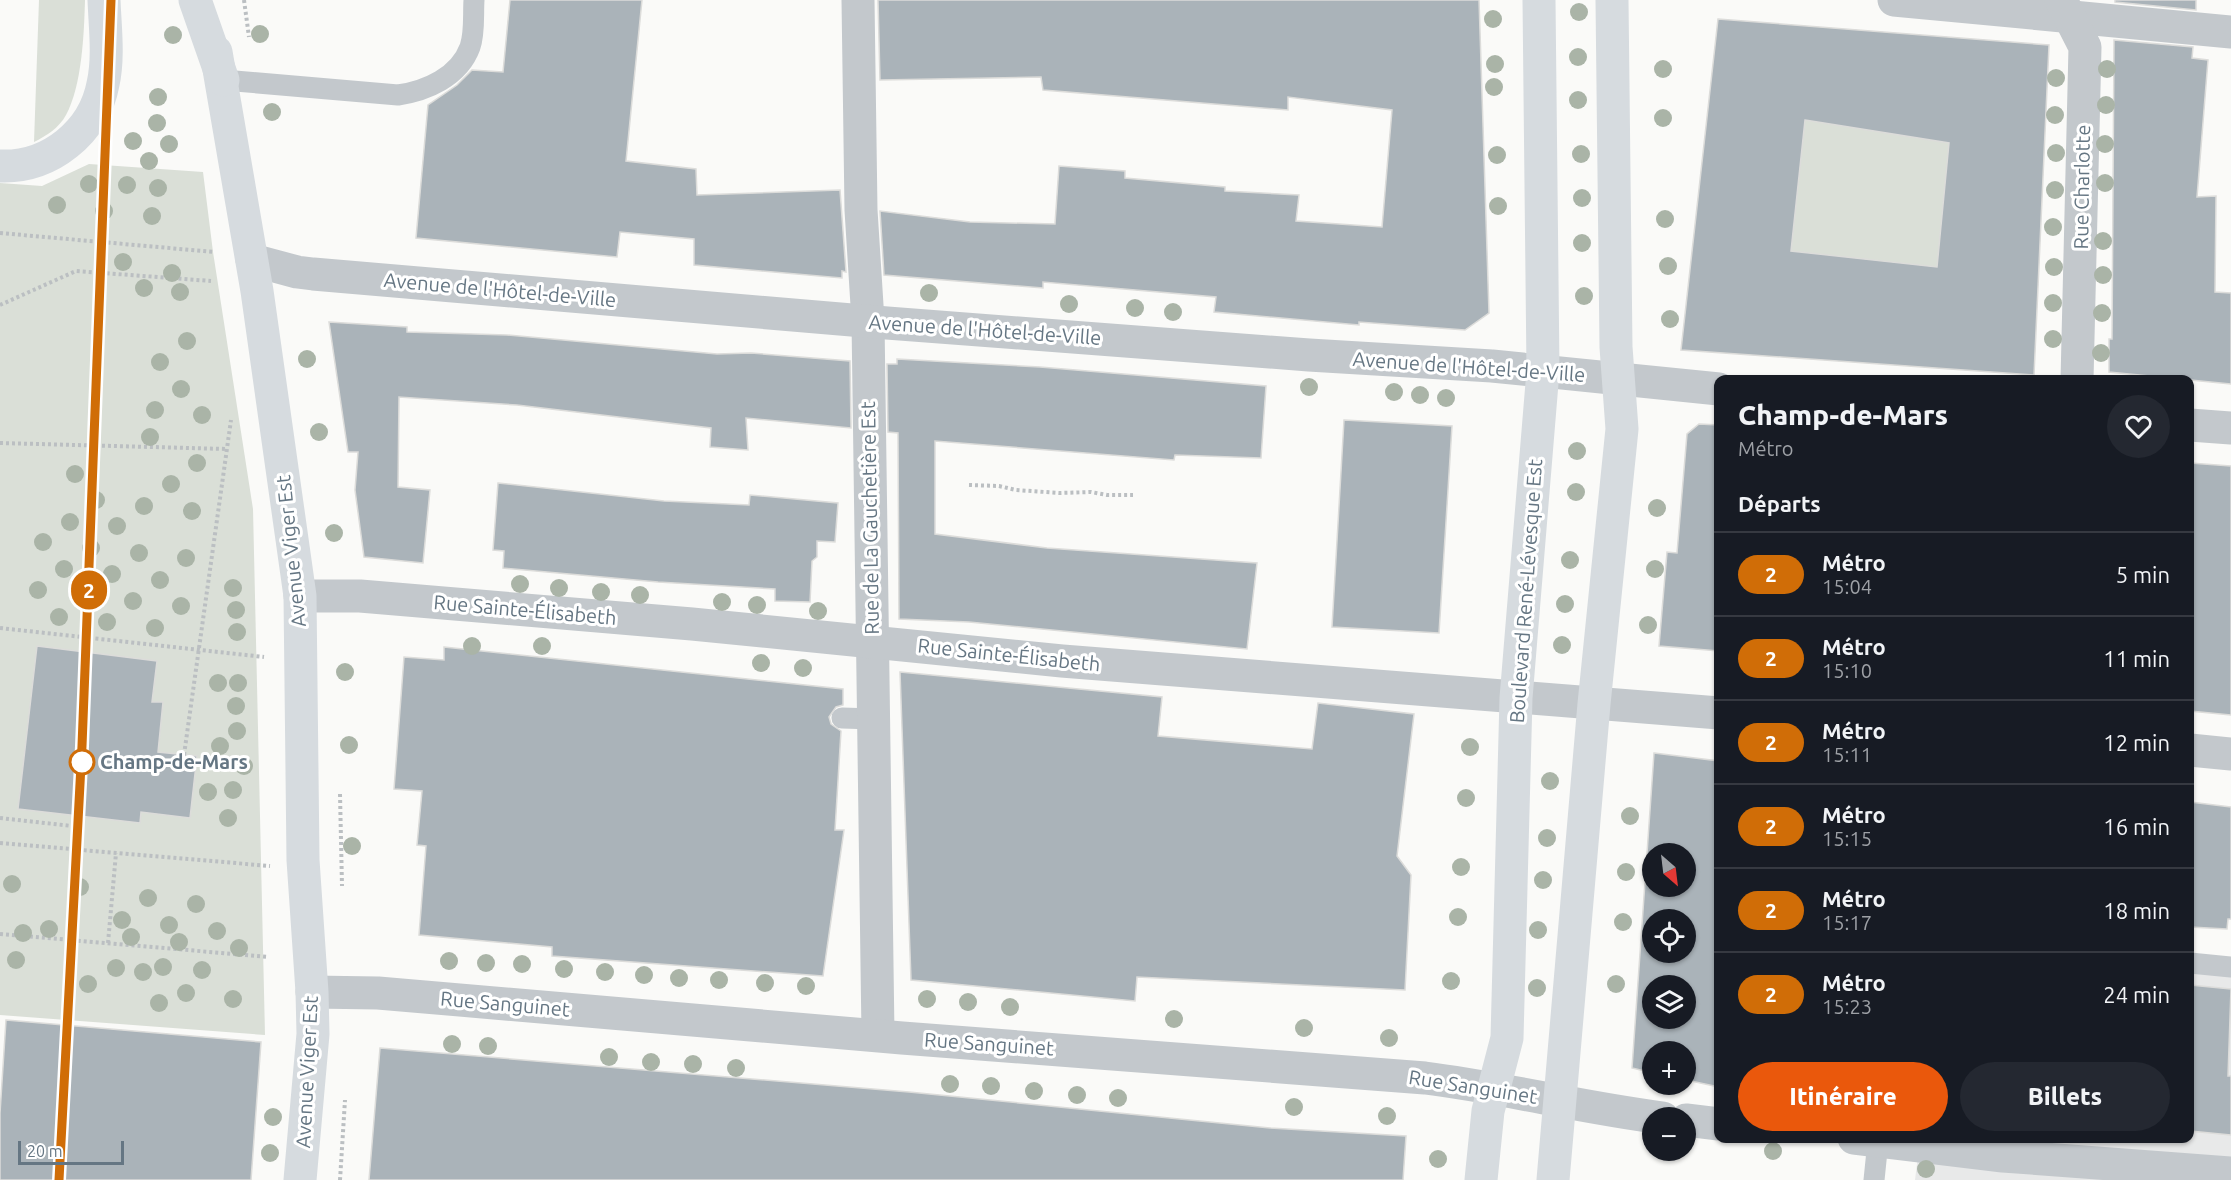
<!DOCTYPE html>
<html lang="fr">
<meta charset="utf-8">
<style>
:root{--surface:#171b24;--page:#242831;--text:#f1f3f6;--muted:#9ea1a6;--line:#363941;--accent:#ea580c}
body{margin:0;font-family:Ubuntu,sans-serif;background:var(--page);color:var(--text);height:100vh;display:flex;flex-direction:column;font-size:22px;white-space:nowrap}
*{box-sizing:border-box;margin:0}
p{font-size:20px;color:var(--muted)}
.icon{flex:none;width:33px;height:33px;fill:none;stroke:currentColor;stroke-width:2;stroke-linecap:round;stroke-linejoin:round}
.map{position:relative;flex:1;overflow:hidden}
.sheet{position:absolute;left:1714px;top:375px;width:480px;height:768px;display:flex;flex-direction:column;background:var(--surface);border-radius:12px;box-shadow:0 2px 4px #0004}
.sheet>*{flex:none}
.badge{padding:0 12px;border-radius:20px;font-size:21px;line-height:39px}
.needle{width:39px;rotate:152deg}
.buttons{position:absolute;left:1642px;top:843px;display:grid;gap:12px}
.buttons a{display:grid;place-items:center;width:54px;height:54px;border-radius:50%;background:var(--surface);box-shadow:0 2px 4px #0004;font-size:30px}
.scale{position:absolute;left:18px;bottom:15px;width:106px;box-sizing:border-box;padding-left:6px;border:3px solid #657683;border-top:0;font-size:16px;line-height:21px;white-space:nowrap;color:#657683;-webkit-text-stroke:4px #fff;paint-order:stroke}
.map>.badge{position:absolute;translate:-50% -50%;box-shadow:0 0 0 3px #fff}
h2{padding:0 24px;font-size:22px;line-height:54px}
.round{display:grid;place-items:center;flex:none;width:63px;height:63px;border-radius:32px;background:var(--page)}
.summary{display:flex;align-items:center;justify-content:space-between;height:102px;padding:0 24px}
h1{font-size:28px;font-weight:800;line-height:45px}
.action{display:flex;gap:12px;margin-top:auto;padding:12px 24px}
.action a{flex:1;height:69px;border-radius:36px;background:var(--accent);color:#fff;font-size:24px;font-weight:800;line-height:69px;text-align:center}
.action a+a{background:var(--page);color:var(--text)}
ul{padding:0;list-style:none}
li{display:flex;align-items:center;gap:18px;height:84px;padding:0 24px;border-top:2px solid var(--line)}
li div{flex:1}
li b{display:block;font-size:22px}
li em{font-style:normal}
li .badge{min-width:66px;font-weight:700;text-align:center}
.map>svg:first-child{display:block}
.built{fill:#e8e9e9}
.green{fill:#dadfd7}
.building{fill:#aab3b9;stroke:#dcdcda;stroke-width:1.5;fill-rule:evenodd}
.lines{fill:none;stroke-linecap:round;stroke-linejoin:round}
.path{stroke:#bbbfc2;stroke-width:4;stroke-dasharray:3 3;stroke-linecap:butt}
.lane{stroke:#c3c8cc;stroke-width:21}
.street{stroke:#c3c8cc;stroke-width:33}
.secondary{stroke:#d6dbdf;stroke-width:33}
.highway{stroke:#d6dbdf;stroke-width:33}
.tree{fill:#aab4a7}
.line-casing{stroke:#fff;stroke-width:14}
.line{stroke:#d06d07;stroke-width:9}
.stop-dot{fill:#fff;stroke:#d06d07;stroke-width:3}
.labels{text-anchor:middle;stroke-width:6;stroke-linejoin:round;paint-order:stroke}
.street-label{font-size:20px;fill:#657683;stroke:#fff}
.stop-label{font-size:20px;font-weight:bold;fill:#657683;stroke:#fff;text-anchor:start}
</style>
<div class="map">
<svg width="2231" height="1180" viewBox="0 0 2231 1180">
<rect width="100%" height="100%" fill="#fafaf8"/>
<path class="built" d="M2190,972L2231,976V1180H1915L1920,1139L2190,1138Z"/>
<g class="green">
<path d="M39,0H85C84,34 82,85 66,115C59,128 46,136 34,142Z"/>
<path d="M1805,120L1949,143L1937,267L1791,251Z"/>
<path d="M89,164L203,172L213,252L253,509L265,1035L0,1015V183L42,186Z"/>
</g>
<g class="building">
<path d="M510,0H642L626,161L696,169L697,195L840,190L846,272L842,271V278L694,265V239L620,232L617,257L416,238L428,105L457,85L472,70L503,72Z"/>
<path d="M878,0H1479L1489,313L1465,330L1359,322V325L1214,312L1216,297L1043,282V288L884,275L880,211L970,222L1055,224L1059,166L1125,171V178L1225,187V191L1299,195L1296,221L1382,227L1392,110L1288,97V110L1043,90L1041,77L880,80Z"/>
<path d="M2115,0H2196V10L2115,2Z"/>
<path d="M1718,19L2049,45L2034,375L1681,350ZM1805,120L1949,143L1937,267L1791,251Z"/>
<path d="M2114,40L2193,47L2192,58L2208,60L2197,197L2216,196L2215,292L2231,293V384L2109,372V339H2112Z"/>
<path d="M329,322L407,327V332L507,335L717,354L751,353L850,361L851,428L746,418L748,450L710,447L711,428L517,405L399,397L398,487L430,490L423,563L364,557L355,490L358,452H348Z"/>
<path d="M897,359L1040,367L1266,386L1261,458L1175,455L1174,460L935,441V534L1047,548L1257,563L1247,649L969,622L899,619L898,433L888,432L887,364H897Z"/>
<path d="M1344,420L1452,426L1439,633L1332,627Z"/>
<path d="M1699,424L1719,425V651L1659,646L1667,552L1677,553L1687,434Z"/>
<path d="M2190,463L2231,466V715L2190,711Z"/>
<path d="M498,483L664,501L749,505L750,495L838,503L835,542L817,541V557L812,561L810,602L775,601V589L658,582L503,568L504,551L493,550Z"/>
<path d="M37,646L157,661L152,702H163L158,752L197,756L190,818L141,812L140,823L18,809Z"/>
<path d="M444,647L843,689V705L836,707L829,717L831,724L841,731L835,830H844L823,976L552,956V947L419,935L426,846L417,845L422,791L394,789L404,657L444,660Z"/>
<path d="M900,672L1162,697L1158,736L1312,749L1318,703L1414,714L1397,856L1411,875L1405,990L1137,977L1135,1001L911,980Z"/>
<path d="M1654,753L1719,761V977L1716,1013H1719V1087L1686,1080V1052H1653V1073L1632,1068ZM1653,854H1686V886H1653ZM1653,920H1686V952H1653ZM1653,986H1686V1018H1653Z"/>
<path d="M2190,802L2231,807V919H2228L2227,929L2190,927Z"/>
<path d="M2190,985L2231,989L2228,1076H2231V1135L2190,1131Z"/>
<path d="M6,1020L261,1042L251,1180H0V1113Z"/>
<path d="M380,1048L909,1092L1270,1128L1406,1136L1403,1180H369Z"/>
</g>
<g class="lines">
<g class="path">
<path d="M244,0L249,37"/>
<path d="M0,233L214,252"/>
<path d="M0,305L76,271L211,281"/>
<path d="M0,443L227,449"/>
<path d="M969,485L999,486L1016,490L1060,493L1091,492L1107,495H1133"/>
<path d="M0,628L264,657"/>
<path d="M184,755L231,420"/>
<path d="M340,794L342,886"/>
<path d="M0,818L81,827"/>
<path d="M0,843L270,866"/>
<path d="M80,850L82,817"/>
<path d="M0,934L269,957"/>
<path d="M108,943L116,853"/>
<path d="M340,1180L345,1100"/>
</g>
<g class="lane">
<path d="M223,80L398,95C426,91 459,77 470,47C475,33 473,15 474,0"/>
<path d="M842,718L874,719"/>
<path d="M2190,963L2231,967"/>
<path d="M1874,1180L1878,1141"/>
</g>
<g class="street">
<path d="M858,0L861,210L868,321L878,1035"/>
<path d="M1894,0L2231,32"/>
<path d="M2061,0L2085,47L2077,380"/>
<path d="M252,260L297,272L313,274L887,323L1309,355L1492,366L1719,389"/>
<path d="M2190,425L2231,428"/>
<path d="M300,596H360L692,624L1062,661L1719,713"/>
<path d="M2190,750L2231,754"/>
<path d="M312,992L378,993L902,1038L1425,1078C1505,1088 1583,1108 1663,1118"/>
<path d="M1686,1120L1719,1124"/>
<path d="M1854,1138L2003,1156L2231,1173"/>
</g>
<g class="secondary">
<path d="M216,52L257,291L300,596L303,860L312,992L313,1034L300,1180"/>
<path d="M1481,1180L1488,1111L1507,1038L1516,698L1543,371L1539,0"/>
<path d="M1553,1180L1594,704L1622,429L1616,347L1612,0"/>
</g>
<g class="highway">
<path d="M195,0L223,80"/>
<path d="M0,166C50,168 94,132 103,84C109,57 105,27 104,0"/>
</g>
</g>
<g class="tree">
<circle cx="1579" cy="12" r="9"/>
<circle cx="1493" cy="19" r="9"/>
<circle cx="260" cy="34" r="9"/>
<circle cx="173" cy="35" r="9"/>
<circle cx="1578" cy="57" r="9"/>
<circle cx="1495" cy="64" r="9"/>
<circle cx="1663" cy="69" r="9"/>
<circle cx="2107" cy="69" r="9"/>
<circle cx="2056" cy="78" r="9"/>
<circle cx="1494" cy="87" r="9"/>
<circle cx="158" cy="97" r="9"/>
<circle cx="1578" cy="100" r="9"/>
<circle cx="2106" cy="105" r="9"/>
<circle cx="272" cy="112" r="9"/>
<circle cx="2055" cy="115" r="9"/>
<circle cx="1663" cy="118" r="9"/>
<circle cx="157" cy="123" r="9"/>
<circle cx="133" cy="141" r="9"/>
<circle cx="169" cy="144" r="9"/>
<circle cx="2105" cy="144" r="9"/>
<circle cx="2056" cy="153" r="9"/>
<circle cx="1581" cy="154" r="9"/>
<circle cx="1497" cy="155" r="9"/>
<circle cx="149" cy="161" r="9"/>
<circle cx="2105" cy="183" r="9"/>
<circle cx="89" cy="184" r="9"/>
<circle cx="127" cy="185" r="9"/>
<circle cx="158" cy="188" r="9"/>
<circle cx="2055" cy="190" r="9"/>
<circle cx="1582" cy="198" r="9"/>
<circle cx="57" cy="205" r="9"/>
<circle cx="1498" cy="206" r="9"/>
<circle cx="104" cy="211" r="9"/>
<circle cx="152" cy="216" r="9"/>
<circle cx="1665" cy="219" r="9"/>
<circle cx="2053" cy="227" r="9"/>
<circle cx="2103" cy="241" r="9"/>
<circle cx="1582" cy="243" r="9"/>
<circle cx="123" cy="262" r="9"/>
<circle cx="1668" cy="266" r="9"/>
<circle cx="2054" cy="267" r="9"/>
<circle cx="172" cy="273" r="9"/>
<circle cx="2103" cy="275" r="9"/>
<circle cx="144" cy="288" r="9"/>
<circle cx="180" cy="292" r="9"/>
<circle cx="929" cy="293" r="9"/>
<circle cx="1584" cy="296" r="9"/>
<circle cx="2053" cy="303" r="9"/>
<circle cx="1069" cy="304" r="9"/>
<circle cx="1135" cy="308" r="9"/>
<circle cx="1173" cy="312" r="9"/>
<circle cx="2102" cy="313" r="9"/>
<circle cx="1670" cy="319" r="9"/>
<circle cx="2053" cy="339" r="9"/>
<circle cx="187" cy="341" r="9"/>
<circle cx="2101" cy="353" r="9"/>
<circle cx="307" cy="359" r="9"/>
<circle cx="160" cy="362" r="9"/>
<circle cx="1309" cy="387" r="9"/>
<circle cx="181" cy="389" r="9"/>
<circle cx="1394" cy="392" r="9"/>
<circle cx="1420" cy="395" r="9"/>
<circle cx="1446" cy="398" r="9"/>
<circle cx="155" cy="410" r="9"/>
<circle cx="202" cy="415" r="9"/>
<circle cx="319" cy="432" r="9"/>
<circle cx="150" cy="437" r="9"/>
<circle cx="1577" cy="451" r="9"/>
<circle cx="197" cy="463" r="9"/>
<circle cx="75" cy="474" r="9"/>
<circle cx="171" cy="484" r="9"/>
<circle cx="1576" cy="492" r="9"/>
<circle cx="96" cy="500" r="9"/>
<circle cx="144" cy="506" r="9"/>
<circle cx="1657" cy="508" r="9"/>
<circle cx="192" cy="511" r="9"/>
<circle cx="70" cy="522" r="9"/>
<circle cx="117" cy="526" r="9"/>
<circle cx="334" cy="533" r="9"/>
<circle cx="43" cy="542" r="9"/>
<circle cx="91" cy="548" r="9"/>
<circle cx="139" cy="553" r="9"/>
<circle cx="186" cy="558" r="9"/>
<circle cx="1570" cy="560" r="9"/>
<circle cx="64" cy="569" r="9"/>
<circle cx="1655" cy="569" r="9"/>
<circle cx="112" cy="574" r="9"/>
<circle cx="160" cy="580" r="9"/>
<circle cx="520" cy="584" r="9"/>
<circle cx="233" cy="588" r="9"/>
<circle cx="559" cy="588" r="9"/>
<circle cx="38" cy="590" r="9"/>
<circle cx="601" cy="592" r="9"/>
<circle cx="640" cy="595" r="9"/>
<circle cx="133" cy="601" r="9"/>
<circle cx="722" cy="602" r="9"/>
<circle cx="1565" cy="604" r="9"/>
<circle cx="757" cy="605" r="9"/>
<circle cx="181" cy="606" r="9"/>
<circle cx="236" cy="610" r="9"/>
<circle cx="818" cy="611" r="9"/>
<circle cx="59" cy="617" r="9"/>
<circle cx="107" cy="622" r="9"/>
<circle cx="1648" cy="625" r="9"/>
<circle cx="155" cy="628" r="9"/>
<circle cx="237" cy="632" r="9"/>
<circle cx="1562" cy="645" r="9"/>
<circle cx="472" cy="646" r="9"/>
<circle cx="542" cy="646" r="9"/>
<circle cx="761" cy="663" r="9"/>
<circle cx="803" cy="668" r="9"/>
<circle cx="345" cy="672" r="9"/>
<circle cx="218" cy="683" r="9"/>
<circle cx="238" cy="683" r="9"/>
<circle cx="236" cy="706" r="9"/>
<circle cx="237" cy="731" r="9"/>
<circle cx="349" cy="745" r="9"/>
<circle cx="220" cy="746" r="9"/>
<circle cx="1470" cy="747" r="9"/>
<circle cx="244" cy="766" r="9"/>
<circle cx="1550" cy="781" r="9"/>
<circle cx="233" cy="790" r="9"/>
<circle cx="208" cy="792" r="9"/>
<circle cx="1466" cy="798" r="9"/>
<circle cx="1630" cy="816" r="9"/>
<circle cx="228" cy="818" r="9"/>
<circle cx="1547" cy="838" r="9"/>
<circle cx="352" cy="846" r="9"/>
<circle cx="1461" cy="867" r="9"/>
<circle cx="1626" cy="872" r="9"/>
<circle cx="1543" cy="880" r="9"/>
<circle cx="12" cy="884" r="9"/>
<circle cx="80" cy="887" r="9"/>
<circle cx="148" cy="898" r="9"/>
<circle cx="196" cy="904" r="9"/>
<circle cx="1458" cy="917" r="9"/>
<circle cx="122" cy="920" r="9"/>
<circle cx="1623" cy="922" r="9"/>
<circle cx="169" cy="925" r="9"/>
<circle cx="49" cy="929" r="9"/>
<circle cx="1538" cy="930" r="9"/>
<circle cx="217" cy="931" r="9"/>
<circle cx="23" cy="933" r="9"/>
<circle cx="131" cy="937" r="9"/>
<circle cx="179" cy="942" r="9"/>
<circle cx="239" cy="948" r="9"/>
<circle cx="16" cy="960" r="9"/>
<circle cx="449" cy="961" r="9"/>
<circle cx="486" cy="963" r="9"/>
<circle cx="522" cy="964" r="9"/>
<circle cx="163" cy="967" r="9"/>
<circle cx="116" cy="968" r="9"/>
<circle cx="564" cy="969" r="9"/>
<circle cx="202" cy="970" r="9"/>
<circle cx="143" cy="972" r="9"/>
<circle cx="605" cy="972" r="9"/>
<circle cx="644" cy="975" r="9"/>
<circle cx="679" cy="978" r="9"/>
<circle cx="719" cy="980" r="9"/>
<circle cx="1451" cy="981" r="9"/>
<circle cx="765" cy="983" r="9"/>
<circle cx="88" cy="984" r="9"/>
<circle cx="1616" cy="984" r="9"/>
<circle cx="806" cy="986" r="9"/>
<circle cx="1537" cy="988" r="9"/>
<circle cx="186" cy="993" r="9"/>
<circle cx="233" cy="999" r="9"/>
<circle cx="927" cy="999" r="9"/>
<circle cx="968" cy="1002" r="9"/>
<circle cx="159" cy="1003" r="9"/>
<circle cx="1010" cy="1007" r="9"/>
<circle cx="1174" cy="1019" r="9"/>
<circle cx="1304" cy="1028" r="9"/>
<circle cx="1389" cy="1038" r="9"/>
<circle cx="452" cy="1044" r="9"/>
<circle cx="488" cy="1046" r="9"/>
<circle cx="609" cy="1057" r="9"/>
<circle cx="651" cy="1062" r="9"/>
<circle cx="693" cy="1064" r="9"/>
<circle cx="736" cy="1068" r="9"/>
<circle cx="950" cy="1084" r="9"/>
<circle cx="991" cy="1086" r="9"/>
<circle cx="1034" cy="1091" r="9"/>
<circle cx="1077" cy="1095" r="9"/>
<circle cx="1118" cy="1098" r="9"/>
<circle cx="1294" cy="1107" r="9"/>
<circle cx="1387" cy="1116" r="9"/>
<circle cx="273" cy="1117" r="9"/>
<circle cx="1773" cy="1151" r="9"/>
<circle cx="270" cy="1153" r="9"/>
<circle cx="1438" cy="1159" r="9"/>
<circle cx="1926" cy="1169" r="9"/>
</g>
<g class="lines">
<defs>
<path id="line" d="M59,1180L82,746L111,0"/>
</defs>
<use href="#line" class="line-casing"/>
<use href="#line" class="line"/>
</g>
<circle class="stop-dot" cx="82" cy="762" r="12"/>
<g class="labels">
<g class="street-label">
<text transform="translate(2082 187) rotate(-89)" y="7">Rue Charlotte</text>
<text transform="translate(500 290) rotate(5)" y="7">Avenue de l'Hôtel-de-Ville</text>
<text transform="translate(985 330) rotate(4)" y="7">Avenue de l'Hôtel-de-Ville</text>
<text transform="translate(1469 367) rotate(4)" y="7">Avenue de l'Hôtel-de-Ville</text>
<text transform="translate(870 518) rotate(-91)" y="7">Rue de La Gauchetière Est</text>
<text transform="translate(291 551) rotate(-96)" y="7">Avenue Viger Est</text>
<text transform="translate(1526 591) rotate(-86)" y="7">Boulevard René-Lévesque Est</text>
<text transform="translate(525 610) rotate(5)" y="7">Rue Sainte-Élisabeth</text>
<text transform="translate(1009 655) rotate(6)" y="7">Rue Sainte-Élisabeth</text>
<text transform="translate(505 1004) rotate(5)" y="7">Rue Sanguinet</text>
<text transform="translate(989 1044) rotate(4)" y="7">Rue Sanguinet</text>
<text transform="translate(307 1072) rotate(-87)" y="7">Avenue Viger Est</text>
<text transform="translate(1473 1087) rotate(9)" y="7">Rue Sanguinet</text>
</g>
<g class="stop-label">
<text x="100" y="769">Champ-de-Mars</text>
</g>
</g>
</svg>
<div class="buttons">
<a><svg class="needle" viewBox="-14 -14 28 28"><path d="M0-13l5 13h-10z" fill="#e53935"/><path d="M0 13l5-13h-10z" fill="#9ea1a6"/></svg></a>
<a><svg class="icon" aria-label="locate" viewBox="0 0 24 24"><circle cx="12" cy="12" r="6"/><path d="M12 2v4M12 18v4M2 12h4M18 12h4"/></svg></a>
<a><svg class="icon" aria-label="layers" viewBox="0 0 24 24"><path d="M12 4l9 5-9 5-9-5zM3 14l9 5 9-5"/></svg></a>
<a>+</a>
<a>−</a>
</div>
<div class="scale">20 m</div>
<b class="badge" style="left:89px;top:590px;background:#d06d07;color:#fff">2</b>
<section class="sheet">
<div class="summary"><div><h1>Champ-de-Mars</h1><p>Métro</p></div><a class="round"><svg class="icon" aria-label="heart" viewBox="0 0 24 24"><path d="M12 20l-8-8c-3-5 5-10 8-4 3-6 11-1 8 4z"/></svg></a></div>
<h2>Départs</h2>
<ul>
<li><span class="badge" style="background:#d06d07;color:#fff">2</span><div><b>Métro</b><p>15:04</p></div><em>5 min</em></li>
<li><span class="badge" style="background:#d06d07;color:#fff">2</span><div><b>Métro</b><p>15:10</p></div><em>11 min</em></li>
<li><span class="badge" style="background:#d06d07;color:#fff">2</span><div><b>Métro</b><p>15:11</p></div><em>12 min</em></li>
<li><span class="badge" style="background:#d06d07;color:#fff">2</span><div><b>Métro</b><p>15:15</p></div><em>16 min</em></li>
<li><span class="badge" style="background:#d06d07;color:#fff">2</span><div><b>Métro</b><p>15:17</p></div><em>18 min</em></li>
<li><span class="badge" style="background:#d06d07;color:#fff">2</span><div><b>Métro</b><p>15:23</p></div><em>24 min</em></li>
</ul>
<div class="action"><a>Itinéraire</a><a>Billets</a></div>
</section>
</div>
